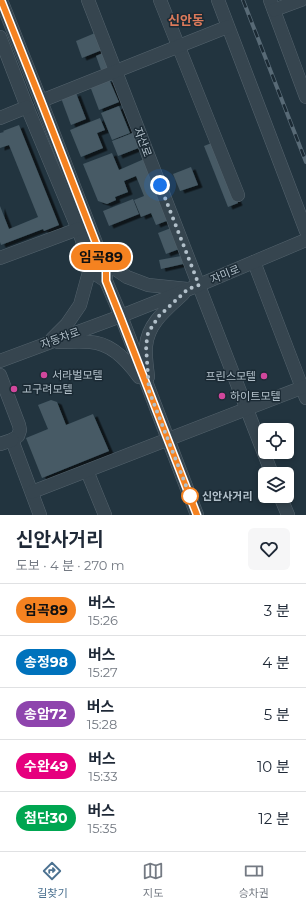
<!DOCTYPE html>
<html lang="ko">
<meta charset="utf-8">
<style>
:root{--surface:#fff;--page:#f6f6f7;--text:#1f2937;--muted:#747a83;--line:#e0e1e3;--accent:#4c7291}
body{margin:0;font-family:Montserrat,"Noto Sans KR",sans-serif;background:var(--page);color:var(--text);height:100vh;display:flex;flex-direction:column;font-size:15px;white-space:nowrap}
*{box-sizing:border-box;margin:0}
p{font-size:13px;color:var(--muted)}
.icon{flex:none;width:22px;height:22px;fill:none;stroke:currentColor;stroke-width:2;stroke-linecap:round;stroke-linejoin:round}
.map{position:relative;height:515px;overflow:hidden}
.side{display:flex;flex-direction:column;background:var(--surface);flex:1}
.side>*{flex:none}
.badge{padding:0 8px;border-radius:13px;font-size:14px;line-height:26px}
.controls{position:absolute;left:258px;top:423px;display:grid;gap:8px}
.controls a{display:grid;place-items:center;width:36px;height:36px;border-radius:6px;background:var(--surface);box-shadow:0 2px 6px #0003;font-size:20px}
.you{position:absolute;width:20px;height:20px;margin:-10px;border:3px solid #fff;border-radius:50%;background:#1a73e8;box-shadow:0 0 0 6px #1a73e833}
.map>.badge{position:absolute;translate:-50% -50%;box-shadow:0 0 0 2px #fff}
.round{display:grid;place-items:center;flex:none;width:42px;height:42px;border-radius:6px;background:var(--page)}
.overview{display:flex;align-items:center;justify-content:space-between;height:68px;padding:0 16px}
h1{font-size:19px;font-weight:700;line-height:30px}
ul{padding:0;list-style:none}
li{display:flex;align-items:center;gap:12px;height:52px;padding:0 16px;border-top:1px solid var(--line)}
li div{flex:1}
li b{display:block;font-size:15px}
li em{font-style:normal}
li .badge{min-width:44px;font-weight:700;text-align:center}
.tabs{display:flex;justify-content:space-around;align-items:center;height:56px;border-top:1px solid var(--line);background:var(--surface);font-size:11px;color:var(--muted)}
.tabs a{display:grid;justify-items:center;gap:2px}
.tabs .current{color:var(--accent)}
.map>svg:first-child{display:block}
.building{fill:#465a65;filter:url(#shadow)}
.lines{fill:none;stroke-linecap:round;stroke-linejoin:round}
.minor-casing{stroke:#54636d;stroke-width:14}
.minor{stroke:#36454f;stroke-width:13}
.rail-casing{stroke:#586a76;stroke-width:4}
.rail{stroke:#1b2a34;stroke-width:2.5;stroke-dasharray:8;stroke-linecap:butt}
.line-casing{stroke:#fff;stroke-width:9}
.line{stroke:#f58220;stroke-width:6}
.walk{stroke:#b2c0ca;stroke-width:4;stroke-dasharray:0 7.2}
.hotel-dot{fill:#d1479c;stroke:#1b2a34;stroke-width:1.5}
.stop-dot{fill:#fff;stroke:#f58220;stroke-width:2}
.labels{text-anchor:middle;stroke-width:3;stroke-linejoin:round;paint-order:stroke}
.street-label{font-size:11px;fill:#b2c0ca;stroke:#1b2a34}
.poi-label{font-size:11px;fill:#b2c0ca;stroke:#1b2a34;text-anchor:start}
.stop-label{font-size:11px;font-weight:bold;fill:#b2c0ca;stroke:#1b2a34;text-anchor:start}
.quarter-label{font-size:13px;font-weight:bold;fill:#dc7a5b;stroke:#1b2a34}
</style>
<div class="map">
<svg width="306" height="515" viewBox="0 0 306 515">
<defs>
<filter id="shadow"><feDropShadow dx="4.5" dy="2.5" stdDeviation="0" flood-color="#0009"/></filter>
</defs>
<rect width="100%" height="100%" fill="#22343f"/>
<g class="building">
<path d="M95,33L102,50L82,58L76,41Z"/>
<path d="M105,52L110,67L101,70L96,56Z"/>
<path d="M109,79L119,102L99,110L90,86Z"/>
<path d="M76,93L86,119L71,125L61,98Z"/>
<path d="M119,106L130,133L112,140L101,113Z"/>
<path d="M100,118L105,130L97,133L103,148L81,157L70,130Z"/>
<path d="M19,125L59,225L44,231L43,229L1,245L0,242V206L9,229L38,217L9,145L0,148V133L4,132L3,131Z"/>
<path d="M135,132L141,147L118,156L112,141Z"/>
<path d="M214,142L238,203L228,207L204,146Z"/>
<path d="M112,153L119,170L144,159L169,220L156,225L151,213L141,217L134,200L144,196L136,176L124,181L128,192L115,197L116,200L107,204L98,201L83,164Z"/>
<path d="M191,167L198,185L180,191L173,174Z"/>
<path d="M133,199L139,214L109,226L103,211Z"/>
<path d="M171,228L179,249L166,254L158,233Z"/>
<path d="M181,256L183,264L161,269L159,260Z"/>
<path d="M51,400L57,402L66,425L93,414L109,451L42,478L26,438L48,429L38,405Z"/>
</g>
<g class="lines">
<defs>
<g id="minor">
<path d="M1,0L41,101L106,269V281L121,316L197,515"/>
<path d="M88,0L272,474"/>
<path d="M160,0L238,195"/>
<path d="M218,0L306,231"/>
<path d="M270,0L306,97"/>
<path d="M274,10L301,0"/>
<path d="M0,37L27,107L78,229L91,265L97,275L106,281"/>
<path d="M41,101L227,27"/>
<path d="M0,118L27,107"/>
<path d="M0,258L78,229"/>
<path d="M102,260L127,277L148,285L187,289"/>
<path d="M254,262L306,398"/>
<path d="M52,339L67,324L80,305L91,265"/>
<path d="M58,342C69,342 79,341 90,342C111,343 127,360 139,377"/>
<path d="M0,361L121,316L199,285L306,240"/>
<path d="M0,375L19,425L20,430L18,436L12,440L40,515"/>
<path d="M148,377C147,367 145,356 146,346C148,323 167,309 183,294"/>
<path d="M0,444L12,440"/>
<path d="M87,471L105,515"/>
<path d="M32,492L306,386"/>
<path d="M280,496L288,515"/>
</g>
</defs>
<use href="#minor" class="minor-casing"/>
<use href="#minor" class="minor"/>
<defs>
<path id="rail" d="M243,0L306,162"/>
</defs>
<use href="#rail" class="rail-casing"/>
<use href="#rail" class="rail"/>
</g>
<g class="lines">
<defs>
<path id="line" d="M1,0L41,101L106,269V281L120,316L197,515"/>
</defs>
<use href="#line" class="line-casing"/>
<use href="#line" class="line"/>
<path class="walk" d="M160,185L199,285L188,289L159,316L148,333L146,346L149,391L190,496"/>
</g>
<g class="hotel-dot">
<circle cx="44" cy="375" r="4"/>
<circle cx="264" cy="376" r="4"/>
<circle cx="14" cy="389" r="4"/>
<circle cx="222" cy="396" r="4"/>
</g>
<circle class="stop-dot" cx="190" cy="496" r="8"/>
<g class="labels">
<g class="street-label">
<text transform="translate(143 142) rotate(69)" y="4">자산로</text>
<text transform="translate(225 274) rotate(-22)" y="4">자미로</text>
<text transform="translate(60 338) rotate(-20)" y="4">자동차로</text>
</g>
<g class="poi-label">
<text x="52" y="379">서라벌모텔</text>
<text x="256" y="380" text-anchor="end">프린스모텔</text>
<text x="22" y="393">고구려모텔</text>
<text x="230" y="400">하이트모텔</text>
</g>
<g class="stop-label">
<text x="202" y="500">신안사거리</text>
</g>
<g class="quarter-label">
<text x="186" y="25">신안동</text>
</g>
</g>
</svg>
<div class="controls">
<a><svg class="icon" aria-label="locate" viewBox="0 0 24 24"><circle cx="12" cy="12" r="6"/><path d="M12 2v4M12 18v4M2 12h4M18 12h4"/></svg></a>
<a><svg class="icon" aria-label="layers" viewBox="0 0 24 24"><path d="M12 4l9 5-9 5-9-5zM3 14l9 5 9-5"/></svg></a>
</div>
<div class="you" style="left:160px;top:185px"></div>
<b class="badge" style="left:101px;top:257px;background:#f58220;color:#111">임곡89</b>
</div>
<section class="side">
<div class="overview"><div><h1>신안사거리</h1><p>도보 · 4 분 · 270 m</p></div><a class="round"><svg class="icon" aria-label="heart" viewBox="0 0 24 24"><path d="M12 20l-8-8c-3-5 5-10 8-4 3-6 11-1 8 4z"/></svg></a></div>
<ul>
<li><span class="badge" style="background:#f58220;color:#111">임곡89</span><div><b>버스</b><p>15:26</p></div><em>3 분</em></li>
<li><span class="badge" style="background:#0072bc;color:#fff">송정98</span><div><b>버스</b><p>15:27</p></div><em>4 분</em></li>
<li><span class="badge" style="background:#8e44ad;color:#fff">송암72</span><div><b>버스</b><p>15:28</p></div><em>5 분</em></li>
<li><span class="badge" style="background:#e6007e;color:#fff">수완49</span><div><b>버스</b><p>15:33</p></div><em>10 분</em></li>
<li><span class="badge" style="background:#00a651;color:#fff">첨단30</span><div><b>버스</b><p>15:35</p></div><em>12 분</em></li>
</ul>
</section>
<nav class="tabs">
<a class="current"><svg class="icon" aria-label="directions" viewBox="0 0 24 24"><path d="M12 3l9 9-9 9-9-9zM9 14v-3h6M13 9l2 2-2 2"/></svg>길찾기</a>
<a><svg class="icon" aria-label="map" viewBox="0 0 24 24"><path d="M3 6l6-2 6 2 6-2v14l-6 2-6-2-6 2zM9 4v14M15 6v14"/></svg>지도</a>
<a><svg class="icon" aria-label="tickets" viewBox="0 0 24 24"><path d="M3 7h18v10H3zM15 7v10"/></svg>승차권</a>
</nav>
